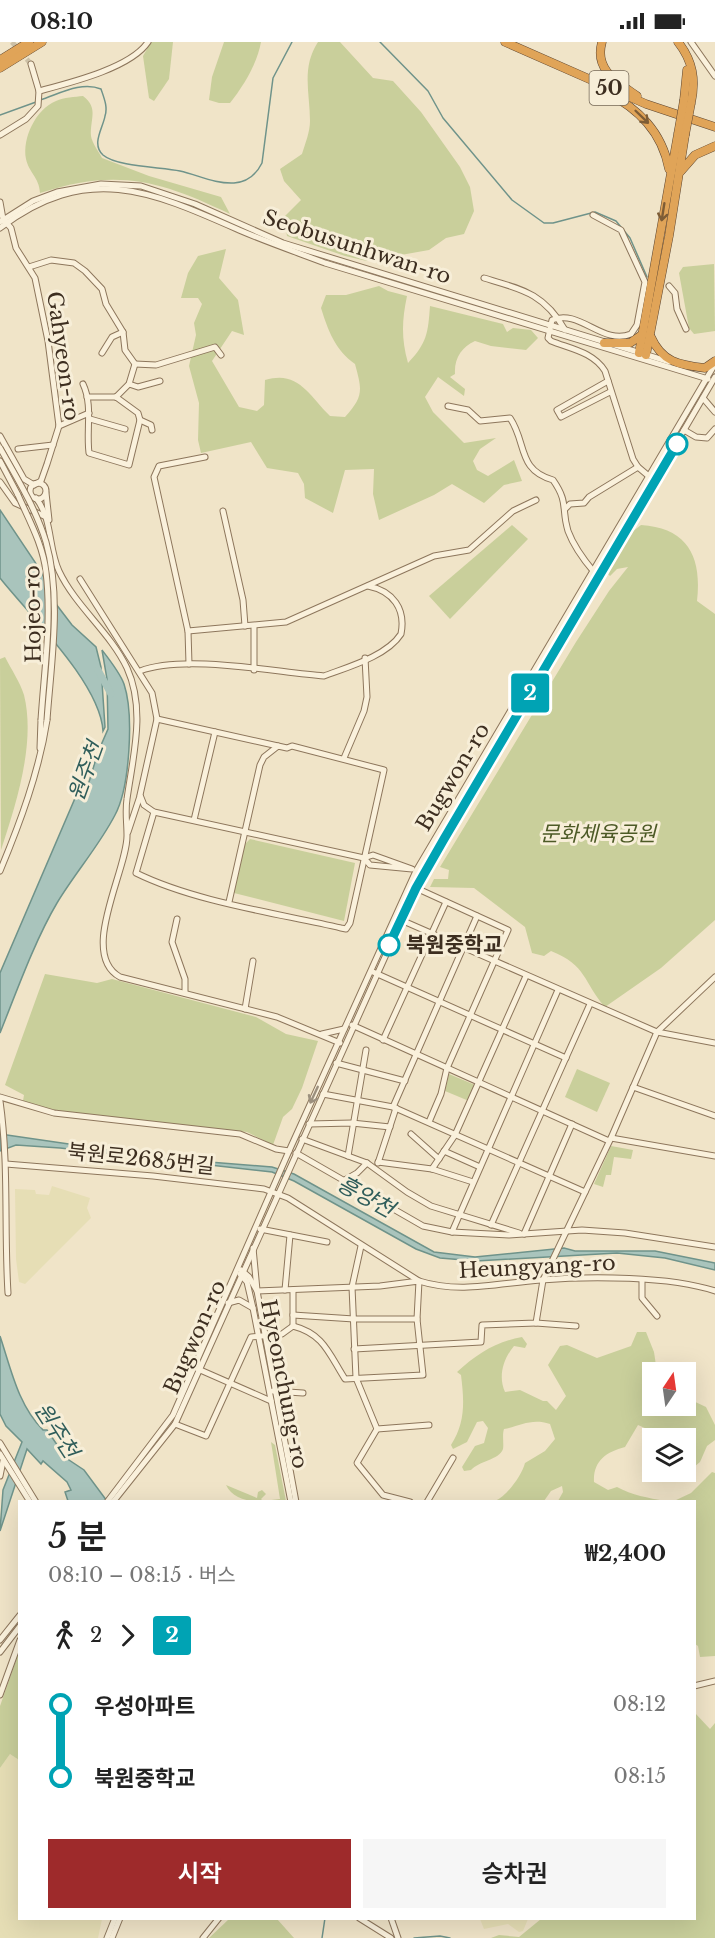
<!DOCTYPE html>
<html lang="ko">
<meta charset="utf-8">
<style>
:root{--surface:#fff;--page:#f6f6f6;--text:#222;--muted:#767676;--accent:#9e2a2b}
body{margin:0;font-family:"Libre Baskerville","Noto Sans KR",serif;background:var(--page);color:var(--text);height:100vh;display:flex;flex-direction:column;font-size:22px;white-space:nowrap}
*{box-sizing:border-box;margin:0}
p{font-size:20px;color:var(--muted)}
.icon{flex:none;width:33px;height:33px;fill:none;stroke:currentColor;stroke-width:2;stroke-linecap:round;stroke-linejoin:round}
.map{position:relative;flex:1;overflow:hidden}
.panel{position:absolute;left:18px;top:1458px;width:678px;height:420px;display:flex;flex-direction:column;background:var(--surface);border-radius:0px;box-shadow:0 6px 24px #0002}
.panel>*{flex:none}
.badge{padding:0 12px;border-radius:4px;font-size:21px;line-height:39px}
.needle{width:39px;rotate:13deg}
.controls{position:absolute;left:642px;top:1320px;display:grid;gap:12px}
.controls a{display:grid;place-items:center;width:54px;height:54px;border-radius:0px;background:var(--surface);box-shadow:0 6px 24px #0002;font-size:30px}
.map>.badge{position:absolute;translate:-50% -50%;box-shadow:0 0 0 3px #fff}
.legs{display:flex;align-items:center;gap:9px;height:66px;padding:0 30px;font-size:20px}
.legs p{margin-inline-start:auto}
.overview{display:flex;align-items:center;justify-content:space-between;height:102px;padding:0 30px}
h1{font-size:33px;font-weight:600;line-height:45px}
.cta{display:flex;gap:12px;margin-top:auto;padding:12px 30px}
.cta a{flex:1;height:69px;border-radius:0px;background:var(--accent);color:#fff;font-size:24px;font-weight:600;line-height:69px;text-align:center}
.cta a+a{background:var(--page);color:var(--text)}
ul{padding:0 30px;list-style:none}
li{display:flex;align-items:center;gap:21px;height:72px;font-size:22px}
li i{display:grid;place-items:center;width:9px;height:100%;margin:0 8px;background:currentColor}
li i::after{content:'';width:15px;height:15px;margin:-8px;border:4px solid;border-radius:50%;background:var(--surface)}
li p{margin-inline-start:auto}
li:first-child i{background:linear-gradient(#0000 50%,currentColor 0)}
li:last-child i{background:linear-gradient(currentColor 50%,#0000 0)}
.status{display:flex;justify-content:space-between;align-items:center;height:42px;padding:0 30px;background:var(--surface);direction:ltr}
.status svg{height:16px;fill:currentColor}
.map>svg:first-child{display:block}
.farmland{fill:#e6deb5}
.green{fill:#c9cf9b}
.water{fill:#a9c4bc;stroke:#6f938a;stroke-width:1.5}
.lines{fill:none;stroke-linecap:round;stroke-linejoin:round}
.stream{stroke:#6f938a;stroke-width:1.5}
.river{stroke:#a9c4bc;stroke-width:7}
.minor-tunnel{stroke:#ccc0a6;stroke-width:5;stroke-dasharray:5 2.5;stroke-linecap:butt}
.minor-casing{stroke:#8d765c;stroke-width:7}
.highway-casing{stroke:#5b4430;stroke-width:9}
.minor{stroke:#faf1dc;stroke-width:5}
.highway{stroke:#e0a458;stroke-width:8}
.minor-bridge-casing{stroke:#8d765c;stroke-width:7;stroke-linecap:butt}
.highway-bridge-casing{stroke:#5b4430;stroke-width:9;stroke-linecap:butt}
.minor-bridge{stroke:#faf1dc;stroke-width:5}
.highway-bridge{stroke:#e0a458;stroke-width:8}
.oneway{stroke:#7e5d36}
.oneway2{stroke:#9c907e}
.line-1-casing{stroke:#fff;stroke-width:14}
.line-1{stroke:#00a3b4;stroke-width:9}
.stop-1-dot{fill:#fff;stroke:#00a3b4;stroke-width:3}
.labels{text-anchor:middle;stroke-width:6;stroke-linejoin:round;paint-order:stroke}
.shield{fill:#f7eed8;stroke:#756857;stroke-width:1.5}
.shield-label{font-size:20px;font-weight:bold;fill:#3d2e20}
.street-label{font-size:21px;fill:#3d2e20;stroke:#f7eed8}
.park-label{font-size:21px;font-style:italic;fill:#4d5a26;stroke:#f7eed8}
.stop-label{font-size:21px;font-weight:bold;fill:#3d2e20;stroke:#f7eed8;text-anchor:start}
.water-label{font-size:22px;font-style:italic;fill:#2f5d5a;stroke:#f7eed8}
</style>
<div class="status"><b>08:10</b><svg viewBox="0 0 49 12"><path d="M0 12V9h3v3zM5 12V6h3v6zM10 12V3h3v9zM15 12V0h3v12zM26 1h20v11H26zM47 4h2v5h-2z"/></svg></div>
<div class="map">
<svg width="715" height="1896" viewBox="0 0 715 1896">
<rect width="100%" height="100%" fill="#f0e4c8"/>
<g class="farmland">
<path d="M52,1144L90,1156L87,1166L91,1176L25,1242L19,1240L16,1217L15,1147L35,1148L36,1152L49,1153Z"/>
<path d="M10,1712L19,1718L20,1876L102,1877L98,1896H0V1726Z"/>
<path d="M480,1877H528L523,1889L519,1890L508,1882L484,1887Z"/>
</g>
<g class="green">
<path d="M151,0H173L169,37L154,59L149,56L143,14Z"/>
<path d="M224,0H261C257,22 244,43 230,61H219L209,58L212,35Z"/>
<path d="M318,0H340L373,36L393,39L421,70L460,125L470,145L474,169L464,192L446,196L429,208L367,219L345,214L287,194L284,175L301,158L284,139L280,127L302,112C305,102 310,90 310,79C310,51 301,26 318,0Z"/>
<path d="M83,54C99,66 90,77 91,94C92,101 99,110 102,116L149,134L221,155L230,172C160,138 116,126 40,151C39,135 29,131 26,117C22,96 36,67 56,59C64,55 75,55 83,54Z"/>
<path d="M226,207L219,236L238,258L244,293L232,289L212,319L239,365L257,369L264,363L265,338C298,328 308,352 330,374L345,375C364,354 362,348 355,322C335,308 328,288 321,266L326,253H346L379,244L388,249L407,254C402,278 401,296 408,321C427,301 428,291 430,264L503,282L507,290L513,286L531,288L538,296L526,308L491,304L475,299C462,305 454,316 455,332L450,335L465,347L464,354L438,335L425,355L433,370L464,401L496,396L480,407L473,419L477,428L488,434L514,418L522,439L504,443L484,461L452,442L434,453L379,478L373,452L374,427L345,428L333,471L305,456L304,442L298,431L267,426L251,400L201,411L198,398L199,361L189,324L196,293L194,281L202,262L198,256H181L188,231L198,214Z"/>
<path d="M714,222L715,289L694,292L689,286L679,231L683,225Z"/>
<path d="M512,483L528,497L450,577L429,554Z"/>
<path d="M641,483C688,486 702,515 697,559L715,572V878L661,926L605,965C583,940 587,923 551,909L544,914L532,911L525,885L474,846L430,845L434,837H448L449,828L440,825L576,600L609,549L628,525L617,527L610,534L607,531L632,490Z"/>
<path d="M5,615C11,627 20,640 24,653C36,701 16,762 1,808L0,617Z"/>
<path d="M250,797L355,821L344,879L234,851L245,802Z"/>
<path d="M45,932L97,941L112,937L256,975L286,992L318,999L302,1046L292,1067L283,1075L273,1103L247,1090L64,1071L23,1059L24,1053L5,1043Z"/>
<path d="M577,1027L610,1041L597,1070L565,1055Z"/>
<path d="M449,1032L475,1043L469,1059L445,1049Z"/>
<path d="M611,1104L633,1108L631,1117L614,1115L611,1133H606L603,1145L594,1142Z"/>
<path d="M637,1290H646L654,1310L657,1330H652V1364H686V1358L689,1357L706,1365L715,1383V1398L707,1404L700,1420L682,1435L678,1431L686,1430V1396H659L656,1391L638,1383L625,1405C606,1410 593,1419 594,1440L608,1448L617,1445C632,1453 648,1456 665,1459H558L563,1450L562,1444L551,1449L544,1459H495C507,1454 522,1433 525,1421L545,1409L555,1397L550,1382C531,1376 521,1384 504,1387C502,1393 504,1402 503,1407C499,1418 479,1419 471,1428L464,1429L462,1425L475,1404L484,1401L488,1386L483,1379L477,1380L467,1400L453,1407L451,1403C466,1380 464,1358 461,1333L457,1330C477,1312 495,1300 522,1295L527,1302L525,1306L514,1304C503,1317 498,1335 505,1350L520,1348L543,1359H547L556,1368L566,1354L548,1323L560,1304L567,1303L597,1316L631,1304Z"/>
<path d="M271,1400L275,1403L286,1459C268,1461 235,1463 226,1443L257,1456L258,1450L262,1448L266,1452L261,1457L263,1459L280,1457Z"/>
<path d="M712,1430L715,1431V1614L700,1615L698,1604L695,1602L694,1460L674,1459L691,1451Z"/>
<path d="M19,1610V1718L10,1712L0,1726V1664Z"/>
<path d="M695,1671L710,1687L715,1681V1896H491L499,1893L519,1895L541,1877L694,1876Z"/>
<path d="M229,1877H277L294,1896H209Z"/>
</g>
<g class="water">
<path d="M0,468L41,529L56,562L72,583L96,605L101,625L105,685L103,689C100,641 30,574 0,536Z"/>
<path d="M102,608C109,617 120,631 124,642C134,672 130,745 115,773C99,804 75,831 57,861C35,898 16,951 0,991V931L76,754L89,740L98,710L108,687L107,637Z"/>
<path d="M0,1092L172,1117L272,1125L294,1132L434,1210L475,1215L564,1206L575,1209H655L715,1221V1228L665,1216L617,1211L476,1219L440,1216L416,1207L294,1139L272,1130L60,1106L16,1103L0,1109Z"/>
<path d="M0,1294C11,1327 18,1363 43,1388H47L66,1416L84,1428L107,1459H68L65,1450L71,1448L67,1440L43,1419L41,1422L27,1407L0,1489L3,1448L22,1400L6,1384L0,1372Z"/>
</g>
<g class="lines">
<g class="stream">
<path d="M380,0L428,49L443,76L512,158L544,181H553L595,170L616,179L630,196L647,235"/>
<path d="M40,58C59,52 81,39 101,47C104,56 108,65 105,74C103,86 91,102 103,113C117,125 162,125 180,129C198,133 215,142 234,141C248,140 256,133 262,121L273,36L292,0"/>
<path d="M0,73L36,60"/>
<path d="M322,1896L325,1876"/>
<path d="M414,1896L440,1894L450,1896"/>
</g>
<path class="river" d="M98,628L111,652"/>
<path class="minor-tunnel" d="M12,0L31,22"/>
<defs>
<g id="minor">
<path d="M691,0L715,34"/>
<path d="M39,49C69,41 131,26 148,0"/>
<path d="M0,93L26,77L38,64L39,49L31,22"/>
<path d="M0,160L3,177L11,186L16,206L35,236L48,299L59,384L47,422L41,439L36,442"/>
<path d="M593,173L621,188L645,240L637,283L631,292C603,304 579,266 552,278L548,296L551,299C571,307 593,310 605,329L633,417L638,425L651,436"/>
<path d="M0,180L33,159L57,150L101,142L141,144L195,162L283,201L670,320"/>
<path d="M0,186C87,120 151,149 239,188C267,200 296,210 325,221L708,337"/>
<path d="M29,225L51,218L74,221L85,229L102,247L106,262L123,290L125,308L135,322L129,342L116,355"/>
<path d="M484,236C521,247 544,251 565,288"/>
<path d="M669,244L675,251L677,267L686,287"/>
<path d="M102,311L112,295L123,290"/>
<path d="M135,322L156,323L215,305L221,313"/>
<path d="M608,339L557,368L561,375L610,350"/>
<path d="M83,342C93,363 86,388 89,411L129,423L140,378L138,371L116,355"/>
<path d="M129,342L138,345L160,339"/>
<path d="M87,355H116"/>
<path d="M703,356L715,370"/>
<path d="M448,364L468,368L480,379L510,376C527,401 517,428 553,438C569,461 561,466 568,489C574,505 583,517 594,530"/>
<path d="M90,377L125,387"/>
<path d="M140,378L151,383L152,388"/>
<path d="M59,384L89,371"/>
<path d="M684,388L696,395L707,396L715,387"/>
<path d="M0,394L24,437L34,443"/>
<path d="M18,407L53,403"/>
<path d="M0,419L18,453"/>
<path d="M0,440L15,461L44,474"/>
<circle cx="38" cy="449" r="8"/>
<path d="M46,451L49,478"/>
<path d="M36,456C53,478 48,506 59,529C76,565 110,590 127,626C146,668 133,714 127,757C125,769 127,781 127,793C128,827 78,912 120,935L277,975L340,1001"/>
<path d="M565,467L570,462L584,461L589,455L638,425"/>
<path d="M223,469L243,558L245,584"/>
<path d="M80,537L152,651L157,677L140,753L144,763L154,770L364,816"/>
<path d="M254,584V628"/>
<path d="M188,589L286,580L434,514L469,508L513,469L536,458"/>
<path d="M189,622L188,589L154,435L159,424L205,415"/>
<path d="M140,629C186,612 273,630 324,634C348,625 387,614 401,592C406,567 393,549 368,544"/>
<path d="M157,677L278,704"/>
<path d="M40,706L41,678"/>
<path d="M344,716L364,669L367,655L365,616"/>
<path d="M154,770L136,831C195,860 276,871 341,886L346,887L350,881L384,728L292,704L287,706L278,704L264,715L260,723L229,860"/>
<path d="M194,778L215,690"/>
<path d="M128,790L140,754"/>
<path d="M373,813L412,827L370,823L364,816Z"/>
<path d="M0,829C20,781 39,730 47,678"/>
<path d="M416,846L508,888L447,1026L441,1052L429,1080"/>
<path d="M177,877L172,900L185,937V951"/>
<path d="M401,878L657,990L715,1001"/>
<path d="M373,930L566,1016"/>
<path d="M245,967L253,919"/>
<path d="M352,983L609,1099"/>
<path d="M322,992L344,987"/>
<path d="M383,998L446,860"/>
<path d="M336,1021L405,1039"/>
<path d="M633,1045L715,1074"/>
<path d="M323,1052L393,1065L585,1150"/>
<path d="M0,1055L54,1071L240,1092L276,1107L289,1109"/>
<path d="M0,1059C9,1122 4,1187 8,1251"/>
<path d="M393,1065L477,874"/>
<path d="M309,1082L352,1081L390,1085"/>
<path d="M411,1092L439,1117"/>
<path d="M611,1096L715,1114"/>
<path d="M302,1097L367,1121L407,1150L431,1164L519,1191"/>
<path d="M444,1109L480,1125"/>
<path d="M296,1111L423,1184L452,1190L509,1193L582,1188L625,1191L715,1205"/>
<path d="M348,1114L366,1008"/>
<path d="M378,1120L432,1127L473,1140"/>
<path d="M378,1121L396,1066"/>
<path d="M6,1122L153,1134L264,1147L288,1156L419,1239C460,1252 499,1241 541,1238C589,1234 670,1234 715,1249"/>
<path d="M432,1127L455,1093L526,934"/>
<path d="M343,1139L357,1131L367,1121"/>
<path d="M491,1183L590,962"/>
<path d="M260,1187L327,1200"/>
<path d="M452,1190L558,948"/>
<path d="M524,1192L572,1082"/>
<path d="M361,1204L352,1245L356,1336L377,1387"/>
<path d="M253,1206L257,1248"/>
<path d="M241,1228L249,1235L257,1249L296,1460"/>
<path d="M240,1232L247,1240L253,1266L291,1460"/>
<path d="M642,1238V1256L657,1274"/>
<path d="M285,1248L290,1193"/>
<path d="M293,1248V1284"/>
<path d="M228,1261L239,1258L253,1266"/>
<path d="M293,1273L354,1277H417"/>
<path d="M536,1281L576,1284"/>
<path d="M354,1307L481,1300L482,1283L536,1281L543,1238L611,1096L657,990L715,935"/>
<path d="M198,1327L271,1359"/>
<path d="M273,1349L303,1351"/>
<path d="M175,1382L206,1394L251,1295L282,1292L293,1284C324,1292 329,1312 345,1337L423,1333L417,1277L419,1239L380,1244L257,1249"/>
<path d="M377,1387L357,1421L383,1453L410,1460"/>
<path d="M377,1387L429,1383"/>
<path d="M0,1401L36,1460"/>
<path d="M0,1412L30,1460"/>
<path d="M0,1434L3,1419"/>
<path d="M107,1460L173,1373L289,1109L416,829L715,322"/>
<path d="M113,1460L175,1382L416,846L715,335"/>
<path d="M427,1460L453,1416"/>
<path d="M0,1598L20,1573"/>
<path d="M0,1610L20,1584"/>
<path d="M694,1644L715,1639"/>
<path d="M0,1653L20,1598"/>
<path d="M359,1876L391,1896"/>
<path d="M391,1876L398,1896"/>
<path d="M107,1896L115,1876"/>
<path d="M112,1896L120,1876"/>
<path d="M203,1896L219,1876"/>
</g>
<g id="highway">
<path d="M505,0L646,62L715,85"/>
<path d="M602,0C594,28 617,40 637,54"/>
<path d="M678,0C693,19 696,38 691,61"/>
<path d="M0,18L29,0"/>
<path d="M0,26L42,0"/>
<path d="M606,50C639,67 662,90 669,127"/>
<path d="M684,58L687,28"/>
<path d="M681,129L695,113L715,104"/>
<path d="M651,295C662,320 679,323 705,326L715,319"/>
<path d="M604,301H630L643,292"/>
<path d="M639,311L678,92"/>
<path d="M646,313L669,194L685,93"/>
</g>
</defs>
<use href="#minor" class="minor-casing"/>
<use href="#highway" class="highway-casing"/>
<use href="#minor" class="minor"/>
<use href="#highway" class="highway"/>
<defs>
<g id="minor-bridge">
<path d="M0,406C17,436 36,467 46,500C62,556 51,621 47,678"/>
<path d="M18,453C29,478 43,503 46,530C52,578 44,630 41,678"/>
</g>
<g id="highway-bridge">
<path d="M678,92L684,58"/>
<path d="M685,93L691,61"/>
</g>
</defs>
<use href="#minor-bridge" class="minor-bridge-casing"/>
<use href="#highway-bridge" class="highway-bridge-casing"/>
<use href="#minor-bridge" class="minor-bridge"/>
<use href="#highway-bridge" class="highway-bridge"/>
</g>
<defs><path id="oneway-shaft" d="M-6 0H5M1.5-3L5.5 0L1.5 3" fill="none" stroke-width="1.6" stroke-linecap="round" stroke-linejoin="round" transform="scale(1.5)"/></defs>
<g class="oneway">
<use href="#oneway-shaft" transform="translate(642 75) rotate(44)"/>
<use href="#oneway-shaft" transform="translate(663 170) rotate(99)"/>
</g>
<use class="oneway2" href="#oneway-shaft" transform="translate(314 1053) rotate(115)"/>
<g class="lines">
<defs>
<path id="line-1" d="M389,903L416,846L444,797L677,402"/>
</defs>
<use href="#line-1" class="line-1-casing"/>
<use href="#line-1" class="line-1"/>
</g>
<g class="stop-1-dot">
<circle cx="677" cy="402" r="10"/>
<circle cx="389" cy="903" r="10"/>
</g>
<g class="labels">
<rect class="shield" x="589.5" y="29" width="39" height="34" rx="4.5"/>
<g class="shield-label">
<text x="609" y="53">50</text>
</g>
<g class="street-label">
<text transform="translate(357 205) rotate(18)" y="7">Seobusunhwan-ro</text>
<text transform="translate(63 314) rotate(82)" y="7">Gahyeon-ro</text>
<text transform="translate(33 572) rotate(-91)" y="7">Hojeo-ro</text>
<text transform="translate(453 735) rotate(-59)" y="7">Bugwon-ro</text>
<text transform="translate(141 1117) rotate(6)" y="7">북원로2685번길</text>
<text transform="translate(537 1225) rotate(-3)" y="7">Heungyang-ro</text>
<text transform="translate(195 1295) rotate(-66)" y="7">Bugwon-ro</text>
<text transform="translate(284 1342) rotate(79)" y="7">Hyeonchung-ro</text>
</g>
<g class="park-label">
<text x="598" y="799">문화체육공원</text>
</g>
<g class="stop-label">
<text x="406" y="910">북원중학교</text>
</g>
<g class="water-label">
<text transform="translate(85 729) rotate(-70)" y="8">원주천</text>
<text transform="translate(366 1154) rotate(29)" y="8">흥양천</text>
<text transform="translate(57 1388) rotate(57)" y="8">원주천</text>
</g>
</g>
</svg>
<div class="controls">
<a><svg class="needle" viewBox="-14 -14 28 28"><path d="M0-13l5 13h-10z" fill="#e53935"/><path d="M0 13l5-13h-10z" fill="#767676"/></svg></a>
<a><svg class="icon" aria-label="layers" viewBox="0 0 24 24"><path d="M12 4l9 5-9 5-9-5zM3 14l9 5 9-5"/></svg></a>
</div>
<b class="badge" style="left:530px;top:651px;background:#00a3b4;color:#fff">2</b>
<section class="panel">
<div class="overview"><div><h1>5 분</h1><p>08:10 – 08:15 · 버스</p></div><b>₩2,400</b></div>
<div class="legs"><svg class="icon" aria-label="walk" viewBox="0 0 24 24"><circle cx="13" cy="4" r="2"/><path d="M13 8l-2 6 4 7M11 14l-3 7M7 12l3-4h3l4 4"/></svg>2<svg class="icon" aria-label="forward" viewBox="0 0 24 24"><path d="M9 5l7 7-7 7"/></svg><b class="badge" style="background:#00a3b4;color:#fff">2</b></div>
<ul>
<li><i style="color:#00a3b4"></i><b>우성아파트</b><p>08:12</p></li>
<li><i style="color:#00a3b4"></i><b>북원중학교</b><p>08:15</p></li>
</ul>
<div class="cta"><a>시작</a><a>승차권</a></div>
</section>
</div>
